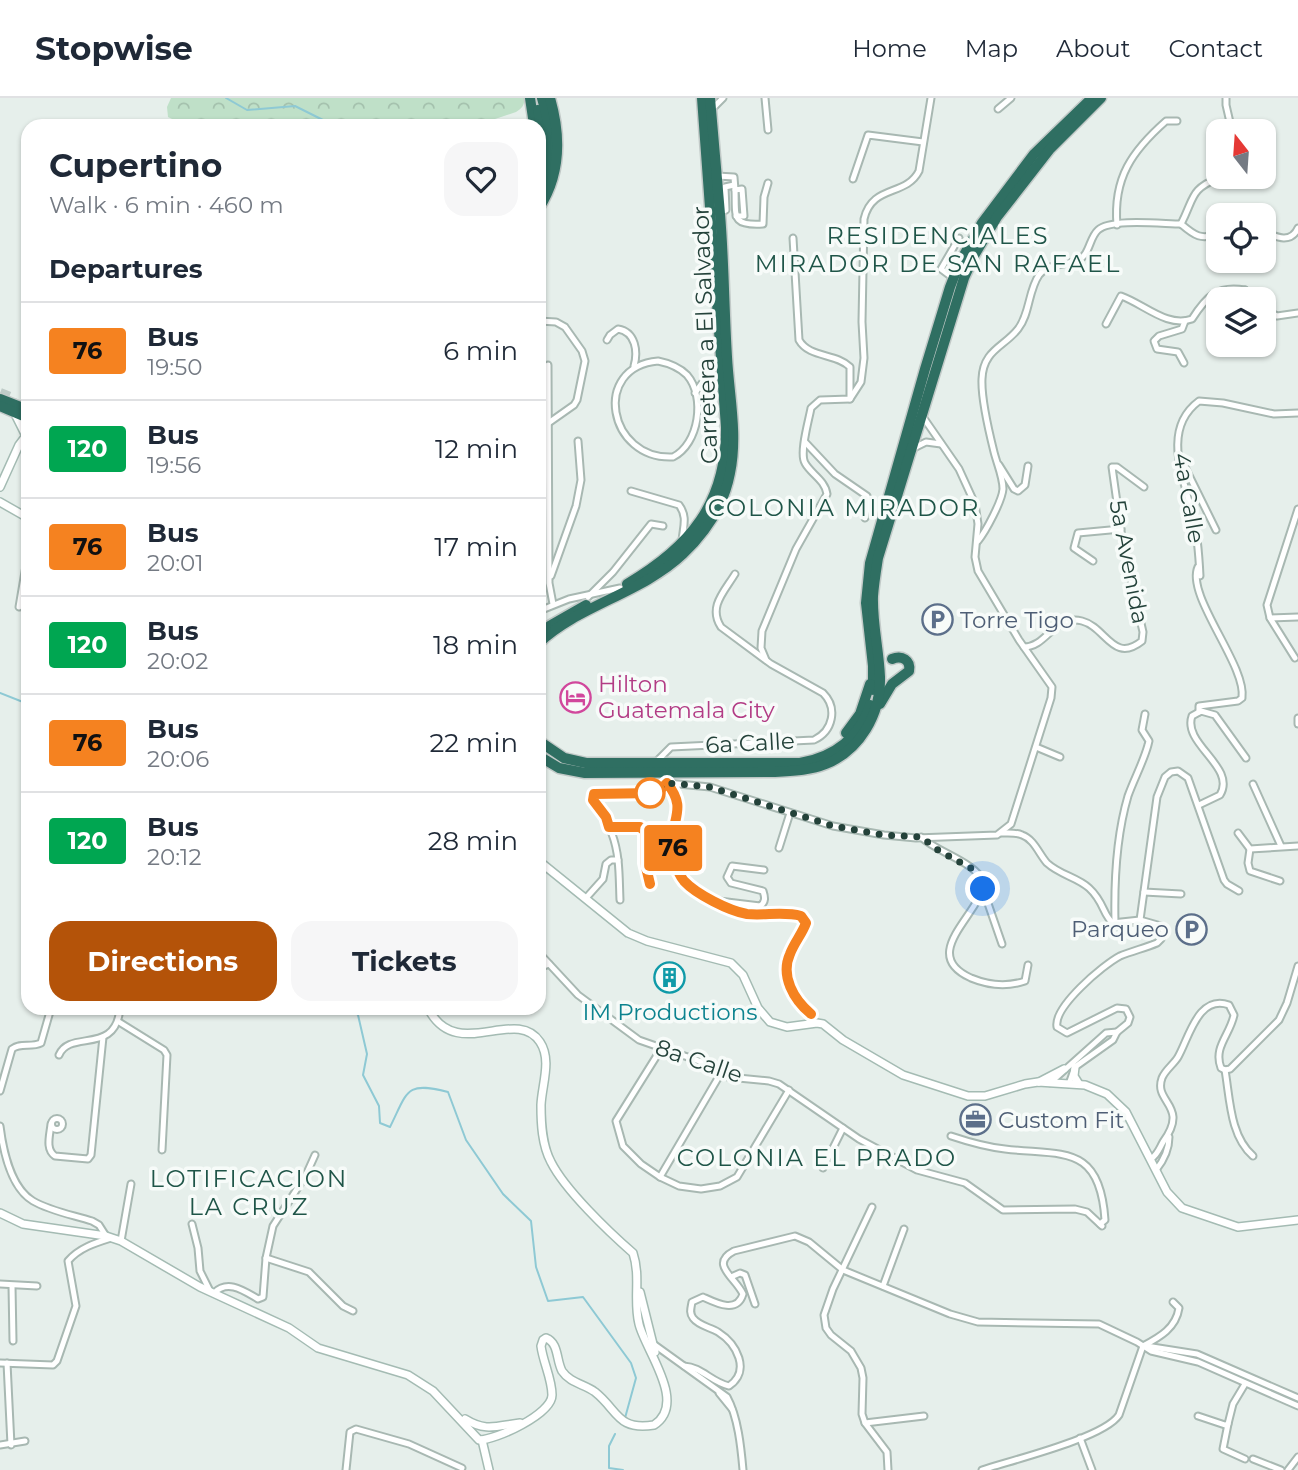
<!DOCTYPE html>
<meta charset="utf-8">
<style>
:root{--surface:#fff;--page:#f6f6f7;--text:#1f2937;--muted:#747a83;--line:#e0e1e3;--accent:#b45309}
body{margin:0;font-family:Montserrat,sans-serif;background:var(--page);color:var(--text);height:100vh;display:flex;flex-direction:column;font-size:26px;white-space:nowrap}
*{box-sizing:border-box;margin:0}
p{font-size:23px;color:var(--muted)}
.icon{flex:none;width:38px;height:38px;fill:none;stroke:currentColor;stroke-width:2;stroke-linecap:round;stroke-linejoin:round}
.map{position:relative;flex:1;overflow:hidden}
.details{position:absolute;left:21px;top:21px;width:525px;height:896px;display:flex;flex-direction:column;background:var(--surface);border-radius:21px;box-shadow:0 2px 5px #0004}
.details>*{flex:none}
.badge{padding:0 14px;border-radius:5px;font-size:24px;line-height:46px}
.needle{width:46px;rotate:343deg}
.controls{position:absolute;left:1206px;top:21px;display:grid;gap:14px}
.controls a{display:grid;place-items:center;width:70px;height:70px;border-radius:14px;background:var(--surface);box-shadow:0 2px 5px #0004;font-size:35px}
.you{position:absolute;width:35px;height:35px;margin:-18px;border:5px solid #fff;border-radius:50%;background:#1a73e8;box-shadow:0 0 0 10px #1a73e833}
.map>.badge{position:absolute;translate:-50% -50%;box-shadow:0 0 0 4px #fff}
h2{padding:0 28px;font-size:26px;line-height:63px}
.round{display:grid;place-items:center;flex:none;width:74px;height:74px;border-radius:21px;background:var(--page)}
.overview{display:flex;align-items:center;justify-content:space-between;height:119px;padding:0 28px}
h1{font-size:33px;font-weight:700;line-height:52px}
.button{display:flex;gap:14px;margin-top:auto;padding:14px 28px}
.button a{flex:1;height:80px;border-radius:21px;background:var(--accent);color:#fff;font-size:28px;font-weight:700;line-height:80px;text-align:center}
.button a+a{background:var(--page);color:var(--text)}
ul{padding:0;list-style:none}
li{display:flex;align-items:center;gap:21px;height:98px;padding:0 28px;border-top:2px solid var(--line)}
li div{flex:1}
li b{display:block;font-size:26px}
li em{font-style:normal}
li .badge{min-width:77px;font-weight:700;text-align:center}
header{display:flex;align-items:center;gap:42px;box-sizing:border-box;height:98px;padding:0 35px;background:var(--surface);border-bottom:2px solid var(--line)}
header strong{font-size:33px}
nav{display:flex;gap:38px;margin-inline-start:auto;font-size:24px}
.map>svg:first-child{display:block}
.forest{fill:url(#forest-crowns)}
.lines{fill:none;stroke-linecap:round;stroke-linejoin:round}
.stream{stroke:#8ec9d4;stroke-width:2}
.highway-tunnel{stroke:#bfccc8;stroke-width:10;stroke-dasharray:10 5;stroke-linecap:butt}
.street-casing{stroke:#a8b8b2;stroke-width:9}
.secondary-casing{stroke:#a4bbb3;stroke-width:10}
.highway-casing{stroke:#c2cac8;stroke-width:13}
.street{stroke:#fff;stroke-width:5}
.secondary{stroke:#fff;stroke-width:7}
.highway{stroke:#2f6f62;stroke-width:10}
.line-casing{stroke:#fff;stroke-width:16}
.line{stroke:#f58220;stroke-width:10}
.walk{stroke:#24423a;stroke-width:7;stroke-dasharray:0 12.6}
.stop-dot{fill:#fff;stroke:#f58220;stroke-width:3.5}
.labels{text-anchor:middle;stroke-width:7;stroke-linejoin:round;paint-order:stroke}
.street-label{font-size:23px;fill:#24423a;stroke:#f7fbf9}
.service-label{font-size:23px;fill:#4e5e75;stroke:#f7fbf9;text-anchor:start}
.hotel-label{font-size:23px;fill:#b23c85;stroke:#f7fbf9;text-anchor:start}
.culture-label{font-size:23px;fill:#0d838f;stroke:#f7fbf9}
.neighbourhood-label{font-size:24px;letter-spacing:2px;fill:#1f5548;stroke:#f7fbf9}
</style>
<header>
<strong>Stopwise</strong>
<nav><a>Home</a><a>Map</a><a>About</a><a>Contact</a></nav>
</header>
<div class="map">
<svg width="1298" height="1372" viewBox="0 0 1298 1372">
<defs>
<pattern id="forest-crowns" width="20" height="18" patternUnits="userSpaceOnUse" patternTransform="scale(1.75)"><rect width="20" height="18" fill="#bfe0c8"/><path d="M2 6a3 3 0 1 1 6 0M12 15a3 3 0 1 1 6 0" fill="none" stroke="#a4c1ad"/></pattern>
</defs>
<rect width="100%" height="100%" fill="#e6efeb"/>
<path class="forest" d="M171,0H524C525,7 522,10 516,14L474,28H186L168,19L167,9Z"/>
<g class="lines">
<g class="stream">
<path d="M226,0L247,12L295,8L335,28"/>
<path d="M0,595L28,606"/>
<path d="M352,910L358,917L367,956L363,977L379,1008L380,1025L390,1029C408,993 405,983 448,994L466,1042L503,1096L531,1123L536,1169L548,1203L583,1199L631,1265L636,1280L625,1320"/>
<path d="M615,1336L609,1348V1370L623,1372"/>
</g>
<path class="highway-tunnel" d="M0,295L10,299L14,306L12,311"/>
<defs>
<g id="street">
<path d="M765,0L768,32"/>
<path d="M1226,0V7L1232,33"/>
<path d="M713,10L723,0"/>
<path d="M998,11L1011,0"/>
<path d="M717,78L734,79L735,92L742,91L744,118H736"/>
<path d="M853,81L868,37L923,44"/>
<path d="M735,92C736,119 731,128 763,126L764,99L768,85"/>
<path d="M720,115L726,112L725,89L734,87"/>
<path d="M1181,126C1195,99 1189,92 1220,79"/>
<path d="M1181,126C1195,138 1201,142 1218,136"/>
<path d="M1117,127C1113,80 1132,53 1166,23H1177"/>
<path d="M1264,134C1276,139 1291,146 1298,130"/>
<path d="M793,140L799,242C809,260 836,255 850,269V301"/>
<path d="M953,180L941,171L959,140"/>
<path d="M1234,201L1245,192"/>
<path d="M1264,211L1277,218L1298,215"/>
<path d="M1218,213L1216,220L1218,230"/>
<path d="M539,223L556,224L565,229L582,253L585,263L577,302L574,307L547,326"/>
<path d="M1106,226L1121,198C1144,206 1167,230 1192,221C1206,199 1217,187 1245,192L1253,201"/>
<path d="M607,242L610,237L618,231C636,234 638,254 634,268"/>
<path d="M658,263C668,265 679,269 687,277C706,299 699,346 673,359C608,362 591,269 658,263Z"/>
<path d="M1184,265L1178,254L1157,251L1154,243L1159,238L1182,231L1185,223"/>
<path d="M548,267L549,485L553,506"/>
<path d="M695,295L712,271L720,264"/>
<path d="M805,344L835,376L867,398L869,402L865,420"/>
<path d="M914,350L926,344L941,346"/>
<path d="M1179,357L1216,432"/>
<path d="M999,367L1014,391L1018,393L1025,387L1028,368"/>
<path d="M631,393L679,407C688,419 683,429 682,443"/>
<path d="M978,443C986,433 1002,403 1003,391C1003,379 997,366 994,354C989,334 981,302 982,281C983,252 1004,249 1018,231C1030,216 1028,193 1039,177C1048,165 1065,168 1078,162C1090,157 1089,140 1098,132C1111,120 1163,126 1181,126"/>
<path d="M1093,463L1074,450L1078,435L1121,431"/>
<path d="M1198,469C1185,497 1247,568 1242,600L1238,603L1199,608V614"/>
<path d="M551,478L576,408L581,382L578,343"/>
<path d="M1200,478C1199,458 1198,438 1193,419C1185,382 1160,332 1199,303L1223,305L1274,316L1298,315"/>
<path d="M588,499L613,474L651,426L663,428"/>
<path d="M19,509L28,456"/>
<path d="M539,513L569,501L620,490"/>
<path d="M1270,520L1298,519"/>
<path d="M1024,549C1047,549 1054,516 1082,523C1106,529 1113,566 1142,543L1143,534L1123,447L1112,369H1117L1144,389"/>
<path d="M1295,560L1270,520L1267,507L1298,411"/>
<path d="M766,562L761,550L762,533L796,451L827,396C825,382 811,376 805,365C799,355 809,322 811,310L820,302L850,301L861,284L864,260L862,224L864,121C872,86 906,99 919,73L931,0"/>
<path d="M1298,620V626"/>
<path d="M1036,649L1060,659"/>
<path d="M657,663L671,649L814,642C833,633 838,610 823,595L771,566L721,529C708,509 724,494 735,476"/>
<path d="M667,676C667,688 677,694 678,706C680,719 673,731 672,743C670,787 718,814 757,816C772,817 793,811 804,821C806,833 797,841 792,851C780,874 793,901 811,916"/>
<path d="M667,685L710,689L833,728L884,737L916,740L997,737L1011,726L1051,600L1052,589L1019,542L978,473L975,459L978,426L975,406L959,371L923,319"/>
<path d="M1253,686L1281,748"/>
<path d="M1199,707L1220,697C1237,669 1182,646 1192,618L1201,613L1215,617L1246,660"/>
<path d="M609,729H639L644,731L646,773L650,786"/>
<path d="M1001,735C1007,735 1016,734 1022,737C1034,741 1039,756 1047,765C1060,777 1077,779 1089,790C1112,811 1097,830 1140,832L1147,825"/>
<path d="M1238,735L1250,751L1298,748"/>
<path d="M921,739C938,755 976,764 984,785C979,818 918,856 971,880C988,887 1007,889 1025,883L1028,867"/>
<path d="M779,750L790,715"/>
<path d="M1250,751L1248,765L1250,773L1280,783"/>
<path d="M983,791L1002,846"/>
<path d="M1144,794L1181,796"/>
<path d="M586,800L603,781L606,766L611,762H618"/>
<path d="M620,802C619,780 620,757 612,736C608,724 594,707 593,697L653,694L660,692L667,685"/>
<path d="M719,803L760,808C766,804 765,799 763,793L731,785L727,779L732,768L764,772"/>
<path d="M1140,822L1157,699L1165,679L1171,674L1178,673L1188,680L1224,782L1227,786L1239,793"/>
<path d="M1115,824C1114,781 1116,739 1128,698C1134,681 1143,665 1148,647L1149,643L1142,632L1145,616"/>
<path d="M539,855L578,897L639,942L699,963L728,979L769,983L779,986L859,1041L917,1072L965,1085L1003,1112L1075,1111L1087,1114L1102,1128"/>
<path d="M539,870L549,866"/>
<path d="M119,924L164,952L167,957L162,1052"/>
<path d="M661,951L616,1023L623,1048L641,1066L660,1079L679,1088L701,1091L720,1088L737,1079L789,992"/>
<path d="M59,957C70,931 116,958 120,910"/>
<path d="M1225,972C1230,1001 1230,1038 1253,1058"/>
<path d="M1050,985L1106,935L1117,934"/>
<path d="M1069,986L1075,969L1113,942L1117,934L1128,925L1130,919L1126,911L1117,910L1067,935L1057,929C1053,909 1103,867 1120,858C1132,853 1145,850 1157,845L1161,841L1164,834L1161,828L1140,822L1112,825"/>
<path d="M0,993L12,951C21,944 31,950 41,945L51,910"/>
<circle cx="57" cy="1026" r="5.5"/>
<path d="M51,1026C50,1037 45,1051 55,1058L88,1061L91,1057L103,939"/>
<path d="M0,1028C3,1052 11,1090 33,1103C50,1113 73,1117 92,1123L99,1127L106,1138"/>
<path d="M951,1038C969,1044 986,1049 1005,1051C1062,1058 1100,1045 1105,1122L1100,1126"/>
<path d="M1151,1061C1158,1056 1159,1051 1163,1044C1190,1007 1153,1005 1162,980C1165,972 1174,966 1178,959C1189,940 1198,896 1229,907L1234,917C1230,937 1213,949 1221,970L1225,972L1230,971L1279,922L1287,905L1298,868"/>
<path d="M823,1070L843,1030"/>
<path d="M1156,1072C1164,1062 1169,1052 1169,1039"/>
<path d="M660,1079L721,975"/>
<path d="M872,1109L833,1191L824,1217L826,1230L831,1237L851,1253L861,1270L863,1280L862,1316L865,1325L887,1354L888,1372"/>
<path d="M192,1126L198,1150L200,1173L210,1193"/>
<path d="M121,1143L131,1086"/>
<path d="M266,1160L309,1174L343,1208L353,1213"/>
<path d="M731,1179L740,1175L745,1177L755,1206"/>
<path d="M0,1186L37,1188"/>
<path d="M12,1188L13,1243"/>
<path d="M883,1188L904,1131"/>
<path d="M214,1195C228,1181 244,1193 258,1201L263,1199L266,1160L273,1128L306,1077L315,1057"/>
<path d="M652,1245L727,1299C738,1319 741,1349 743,1372"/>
<path d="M1146,1248L1197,1256L1298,1300"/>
<path d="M0,1265L53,1267L57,1263L76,1208L68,1163C79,1150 95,1145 111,1140"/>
<path d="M7,1265L11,1347"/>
<path d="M684,1268C702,1269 711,1284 729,1288C751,1273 737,1246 718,1234C710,1229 699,1228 693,1220C689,1215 691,1210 692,1204L703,1199C716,1205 737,1216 743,1196C735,1179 709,1166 734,1153L795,1138L809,1144L843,1172L950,1216L978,1224L1099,1226L1137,1244L1151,1253L1198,1264L1298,1308"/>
<path d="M719,1295L732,1311"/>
<path d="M1198,1318L1225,1327L1228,1326L1233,1306L1245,1286"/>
<path d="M865,1325L924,1318"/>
<path d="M1228,1326L1223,1351L1245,1361"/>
<path d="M1080,1340L1092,1372"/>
<path d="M0,1347L25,1343"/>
<path d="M1253,1361L1281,1372"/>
<path d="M346,1372L350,1334L356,1331L409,1346L462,1370"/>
<path d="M982,1372C1012,1362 1104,1340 1119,1317L1143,1248C1160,1239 1176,1230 1179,1210L1173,1204"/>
<path d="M1288,1372L1298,1359"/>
</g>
<g id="secondary">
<path d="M14,314L25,336"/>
<path d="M0,389L19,347L28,335"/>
<path d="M0,404L28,420"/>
<path d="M539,763L628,835L647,843L731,865L743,877L758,910L770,924L787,929L817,925L823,926L843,942L903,977L968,998H985L1025,986L1038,984L1085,987L1107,996L1126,1014L1167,1094L1182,1110L1238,1129L1298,1122"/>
<path d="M1075,969L1074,978L1079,986"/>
<path d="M1039,984L1064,971"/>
<path d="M0,1115L23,1126L106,1138L121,1143L200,1189L289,1230L318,1250L408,1277L433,1293L479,1342C496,1342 552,1316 552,1297C552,1281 543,1264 541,1248L543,1242L546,1240C559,1245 556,1262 562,1273C570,1285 584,1286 595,1294C618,1312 617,1333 654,1327C688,1305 645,1252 639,1226C633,1202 641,1179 633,1155C609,1134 565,1092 551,1064C542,1047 541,1026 541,1007C542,986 552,962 540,944C516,907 456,966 428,910"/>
<path d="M640,1194L655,1254"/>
<path d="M465,1321C486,1334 496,1328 520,1325"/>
<path d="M482,1342L489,1372"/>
</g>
<g id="highway">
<path d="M530,0L533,20"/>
<path d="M538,12L546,49"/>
<path d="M539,82L541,59L539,43"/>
<path d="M539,95C555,63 552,33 542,0"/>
<path d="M539,110C561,76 561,38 550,0"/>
<path d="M0,301L28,312"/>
<path d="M0,308L28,320"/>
<path d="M627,486C690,449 727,405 726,329L702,0"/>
<path d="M539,536L551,527L586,507"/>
<path d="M539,545C577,508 642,495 683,456C706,434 724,407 730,375C738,337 729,297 727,259C724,211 724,164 720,116C717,77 713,39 710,0"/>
<path d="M873,592V568L866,505L870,465L925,271L950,189L959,166L982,125L1034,56L1092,0"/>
<path d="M880,606L892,586L909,573C911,562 902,557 892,561"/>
<path d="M846,635L860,616L870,586"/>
<path d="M539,643L564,660L586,665H800C834,659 859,640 870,607"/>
<path d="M539,658L559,670L585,675L772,674C790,673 809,673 826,666C860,652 881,616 880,579C879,552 872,525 873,498C874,485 876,473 878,460L964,180L975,156L997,119L1050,51L1101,0"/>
</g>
</defs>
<use href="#street" class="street-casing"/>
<use href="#secondary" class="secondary-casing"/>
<use href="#highway" class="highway-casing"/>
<use href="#street" class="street"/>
<use href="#secondary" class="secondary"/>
<use href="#highway" class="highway"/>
</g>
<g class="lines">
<defs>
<path id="line" d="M650,786L645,765V733L640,729H609L606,719L593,702L594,696L653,695L660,692L667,685C685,708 675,716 672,741C671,754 676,773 684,783C696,796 729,813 747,816C765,818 783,813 801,818L806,825C802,836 794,845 790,856C780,878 794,902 811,916"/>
</defs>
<use href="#line" class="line-casing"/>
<use href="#line" class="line"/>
<path class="walk" d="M650,695L660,692L667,685L710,689L833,728L884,737L921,739L938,752L976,773L984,785L983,791"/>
</g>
<defs>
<symbol id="parking-ring" viewBox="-11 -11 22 22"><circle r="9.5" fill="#f7fbf9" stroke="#5c6f8a" stroke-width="1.5"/><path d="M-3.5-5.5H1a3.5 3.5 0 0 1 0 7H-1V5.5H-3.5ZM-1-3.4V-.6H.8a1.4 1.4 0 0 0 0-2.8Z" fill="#5c6f8a"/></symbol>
<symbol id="hotel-ring" viewBox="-11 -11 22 22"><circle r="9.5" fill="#f7fbf9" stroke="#d1479c" stroke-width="1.5"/><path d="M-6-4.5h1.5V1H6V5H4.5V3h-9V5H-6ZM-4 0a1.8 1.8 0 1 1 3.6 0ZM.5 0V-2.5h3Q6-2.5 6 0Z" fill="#d1479c"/></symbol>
<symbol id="building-ring" viewBox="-11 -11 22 22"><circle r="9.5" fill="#f7fbf9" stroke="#0f9aa8" stroke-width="1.5"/><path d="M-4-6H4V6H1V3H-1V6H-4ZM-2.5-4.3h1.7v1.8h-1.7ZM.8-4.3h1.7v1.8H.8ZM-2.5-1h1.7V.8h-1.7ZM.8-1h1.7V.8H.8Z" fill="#0f9aa8"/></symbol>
<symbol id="office-ring" viewBox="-11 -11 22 22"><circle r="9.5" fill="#f7fbf9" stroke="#5c6f8a" stroke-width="1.5"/><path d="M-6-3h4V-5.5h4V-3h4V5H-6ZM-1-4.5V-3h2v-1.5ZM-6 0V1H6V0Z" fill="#5c6f8a"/></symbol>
</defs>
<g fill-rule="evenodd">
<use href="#parking-ring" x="920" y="504" width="35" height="35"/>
<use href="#hotel-ring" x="558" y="582" width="35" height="35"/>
<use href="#parking-ring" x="1174" y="814" width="35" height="35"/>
<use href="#building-ring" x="652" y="862" width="35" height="35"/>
<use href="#office-ring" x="958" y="1004" width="35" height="35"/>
</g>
<circle class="stop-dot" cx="650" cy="695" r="14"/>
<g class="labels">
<g class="street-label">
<text transform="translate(705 237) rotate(-92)" y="8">Carretera a El Salvador</text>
<text transform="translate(1189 400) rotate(80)" y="8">4a Calle</text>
<text transform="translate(1129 464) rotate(79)" y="8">5a Avenida</text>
<text transform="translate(750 645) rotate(-3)" y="8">6a Calle</text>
<text transform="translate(699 963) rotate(19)" y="8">8a Calle</text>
</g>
<g class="service-label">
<text x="960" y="530">Torre Tigo</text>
<text x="1169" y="839" text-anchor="end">Parqueo</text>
<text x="998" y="1030">Custom Fit</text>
</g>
<g class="hotel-label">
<text x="598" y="594">Hilton<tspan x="598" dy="26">Guatemala City</tspan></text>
</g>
<g class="culture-label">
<text x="670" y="922">IM Productions</text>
</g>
<g class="neighbourhood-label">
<text x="938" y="146">RESIDENCIALES<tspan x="938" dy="28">MIRADOR DE SAN RAFAEL</tspan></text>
<text x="844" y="418">COLONIA MIRADOR</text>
<text x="817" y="1068">COLONIA EL PRADO</text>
<text x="249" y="1089">LOTIFICACION<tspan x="249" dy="28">LA CRUZ</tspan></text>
</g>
</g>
</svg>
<div class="controls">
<a><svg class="needle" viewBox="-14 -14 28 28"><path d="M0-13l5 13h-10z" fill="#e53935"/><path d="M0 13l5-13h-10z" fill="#747a83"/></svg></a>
<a><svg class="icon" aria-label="locate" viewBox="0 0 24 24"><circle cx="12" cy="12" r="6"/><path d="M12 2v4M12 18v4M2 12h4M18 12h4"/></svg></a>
<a><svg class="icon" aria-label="layers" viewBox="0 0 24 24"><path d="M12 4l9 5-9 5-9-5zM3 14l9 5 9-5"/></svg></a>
</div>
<div class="you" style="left:983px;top:791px"></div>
<b class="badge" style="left:673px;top:750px;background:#f58220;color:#111">76</b>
<section class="details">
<div class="overview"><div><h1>Cupertino</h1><p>Walk · 6 min · 460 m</p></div><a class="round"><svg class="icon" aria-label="heart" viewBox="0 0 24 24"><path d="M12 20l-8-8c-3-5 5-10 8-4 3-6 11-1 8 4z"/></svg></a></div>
<h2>Departures</h2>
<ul>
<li><span class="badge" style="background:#f58220;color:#111">76</span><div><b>Bus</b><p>19:50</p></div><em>6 min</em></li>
<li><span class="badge" style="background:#00a651;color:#fff">120</span><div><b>Bus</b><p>19:56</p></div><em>12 min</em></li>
<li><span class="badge" style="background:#f58220;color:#111">76</span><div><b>Bus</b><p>20:01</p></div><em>17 min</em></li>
<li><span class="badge" style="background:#00a651;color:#fff">120</span><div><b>Bus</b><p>20:02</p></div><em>18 min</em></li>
<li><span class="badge" style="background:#f58220;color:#111">76</span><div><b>Bus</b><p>20:06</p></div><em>22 min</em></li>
<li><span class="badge" style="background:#00a651;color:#fff">120</span><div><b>Bus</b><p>20:12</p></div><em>28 min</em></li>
</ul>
<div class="button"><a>Directions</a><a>Tickets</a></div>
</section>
</div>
